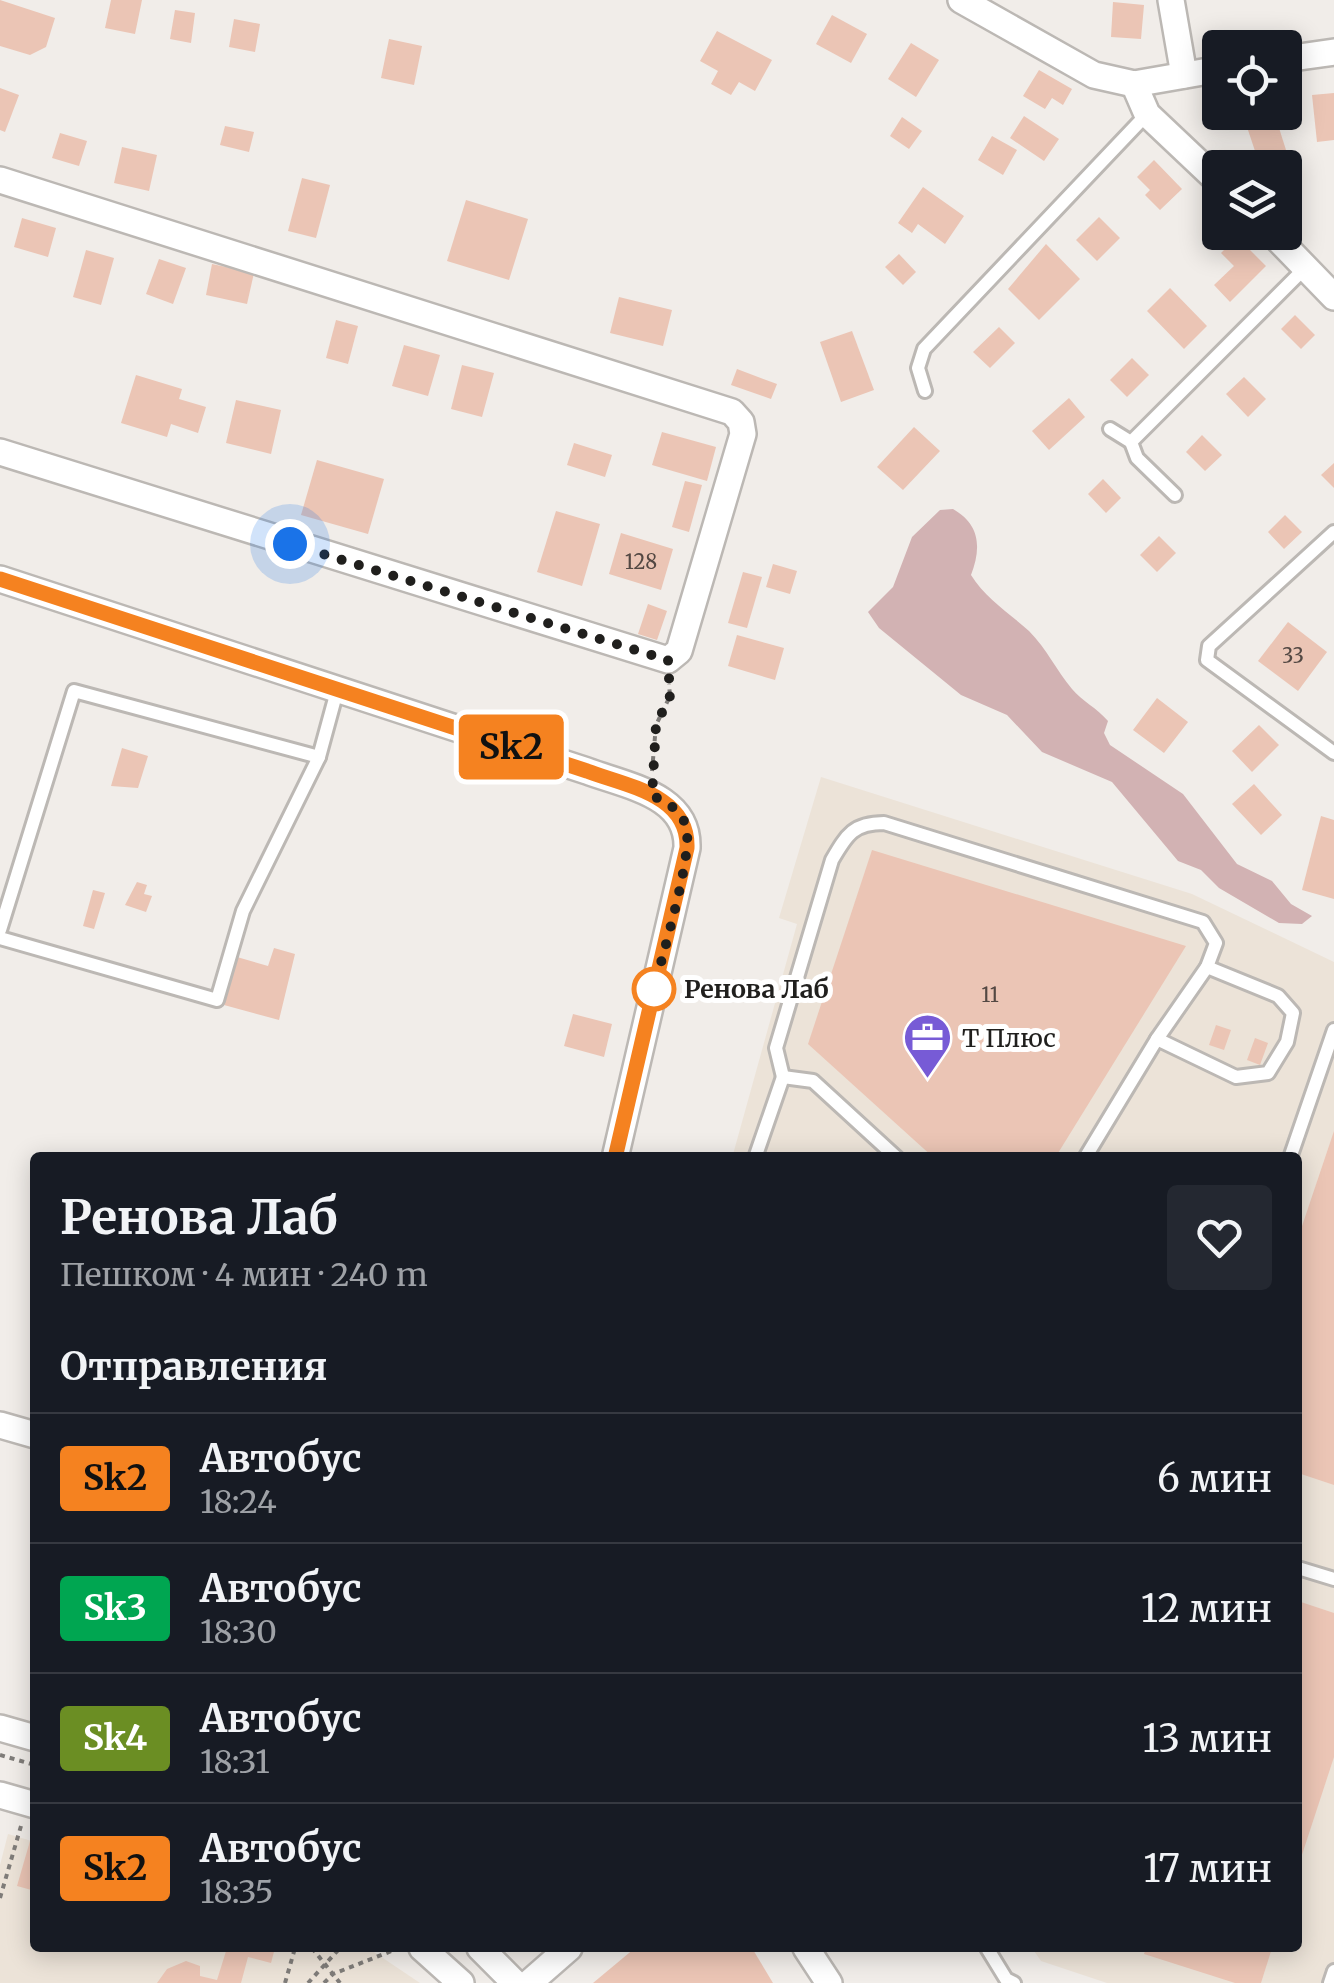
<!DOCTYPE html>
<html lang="ru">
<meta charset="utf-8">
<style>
:root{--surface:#171b24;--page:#242831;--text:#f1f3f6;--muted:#9ea1a6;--line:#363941}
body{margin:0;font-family:Merriweather,serif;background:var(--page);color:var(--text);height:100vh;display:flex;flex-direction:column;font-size:38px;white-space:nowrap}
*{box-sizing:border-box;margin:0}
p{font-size:32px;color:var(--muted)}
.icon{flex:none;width:55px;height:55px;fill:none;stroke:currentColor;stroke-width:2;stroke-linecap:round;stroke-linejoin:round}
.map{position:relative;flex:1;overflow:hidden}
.sheet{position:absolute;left:30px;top:1152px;width:1272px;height:800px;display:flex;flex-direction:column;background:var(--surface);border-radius:10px;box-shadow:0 5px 25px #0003}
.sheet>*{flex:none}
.badge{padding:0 20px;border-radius:8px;font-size:35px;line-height:65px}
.controls{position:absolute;left:1202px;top:30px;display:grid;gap:20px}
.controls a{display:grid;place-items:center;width:100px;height:100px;border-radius:10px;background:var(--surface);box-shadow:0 5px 25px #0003;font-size:50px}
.you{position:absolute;width:50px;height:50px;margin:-25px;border:8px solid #fff;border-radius:50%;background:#1a73e8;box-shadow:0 0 0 15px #1a73e833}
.map>.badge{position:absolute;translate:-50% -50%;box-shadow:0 0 0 5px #fff}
h2{padding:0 30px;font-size:38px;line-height:90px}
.round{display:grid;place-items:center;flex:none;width:105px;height:105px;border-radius:10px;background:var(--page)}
.head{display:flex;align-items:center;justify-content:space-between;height:170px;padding:0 30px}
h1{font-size:48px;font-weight:700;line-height:75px}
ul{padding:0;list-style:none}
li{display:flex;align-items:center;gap:30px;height:130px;padding:0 30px;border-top:2px solid var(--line)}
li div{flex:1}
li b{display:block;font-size:38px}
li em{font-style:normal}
li .badge{min-width:110px;font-weight:700;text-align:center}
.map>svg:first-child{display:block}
.built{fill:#ece3d8}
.green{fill:#d2b2b3}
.building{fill:#ebc5b5}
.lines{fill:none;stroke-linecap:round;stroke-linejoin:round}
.service-casing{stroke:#bcb8b4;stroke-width:18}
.minor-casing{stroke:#bcb8b4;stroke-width:30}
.path{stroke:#7f7c79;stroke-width:4;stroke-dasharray:5 5;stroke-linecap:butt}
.service{stroke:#fff;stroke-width:12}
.minor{stroke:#fff;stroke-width:25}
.line-casing{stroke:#fff;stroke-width:22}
.line{stroke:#f58220;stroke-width:15}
.walk{stroke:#201f1d;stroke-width:10;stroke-dasharray:0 18}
.stop-dot{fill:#fff;stroke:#f58220;stroke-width:5}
.labels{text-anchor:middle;stroke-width:10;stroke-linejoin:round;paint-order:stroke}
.number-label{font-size:20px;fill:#534843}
.stop-label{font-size:25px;font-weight:bold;fill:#201f1d;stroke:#fff;text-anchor:start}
.poi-label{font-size:25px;fill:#201f1d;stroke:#fff;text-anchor:start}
</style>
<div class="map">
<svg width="1334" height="1983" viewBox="0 0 1334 1983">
<rect width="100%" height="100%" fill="#f1ede9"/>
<g class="built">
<path d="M821,777L1192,894L1334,962V1983H1107L1041,1961L1032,1948H1298V1158H732L797,924L779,918Z"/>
<path d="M8,1834L35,1842V1948H368L420,1983H0V1865Z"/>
</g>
<path class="green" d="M953,509C981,525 981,549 971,575C985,598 1009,613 1029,631C1047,649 1056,670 1072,689C1082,701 1097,708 1108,721L1104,733L1110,745L1183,794L1237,864L1272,881L1291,904L1312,916L1302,924L1279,923L1219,888L1201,870L1178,861L1112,782L1042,752L1007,715L961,695L879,628L868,612L893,587L912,537L940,510Z"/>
<g class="building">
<path d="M0,0L55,18L46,47L30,55L0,46Z"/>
<path d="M111,0H142L135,34L105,28Z"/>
<path d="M1113,2L1144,5L1141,39L1111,37Z"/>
<path d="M175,10L195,13L191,43L170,39Z"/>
<path d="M832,15L867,34L851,63L816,44Z"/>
<path d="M234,19L260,24L255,52L229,47Z"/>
<path d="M717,31L772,60L755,91L739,82L731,95L711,84L718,71L700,61Z"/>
<path d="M389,39L422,46L414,85L381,78Z"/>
<path d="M911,43L939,60L916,97L888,79Z"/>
<path d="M1039,70L1072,89L1063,105L1052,98L1045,109L1023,96Z"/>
<path d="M0,88L19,95L5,132L0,130Z"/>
<path d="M1334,93V140L1317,142L1312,95Z"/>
<path d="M1242,112H1274L1286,150L1258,160Z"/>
<path d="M1024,116L1059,139L1044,161L1010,138Z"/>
<path d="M902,117L922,131L909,149L890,136Z"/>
<path d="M225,126L254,132L249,152L220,145Z"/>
<path d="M60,133L87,141L79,166L52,158Z"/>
<path d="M992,136L1017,150L1003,175L978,160Z"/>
<path d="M122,147L157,155L149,191L114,183Z"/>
<path d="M1154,160L1182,189L1160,210L1145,195L1150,190L1137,177Z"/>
<path d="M302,178L330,185L316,238L288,231Z"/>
<path d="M923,187L964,216L945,244L918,224L912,233L898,223Z"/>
<path d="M466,200L528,219L509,280L447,261Z"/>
<path d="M1099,217L1120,238L1097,261L1076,240Z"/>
<path d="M22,218L56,228L48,257L14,247Z"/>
<path d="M1237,237L1266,266L1230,302L1214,285L1234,266L1221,253Z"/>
<path d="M1046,244L1080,279L1039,320L1008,289Z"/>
<path d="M86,250L114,258L101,305L73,297Z"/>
<path d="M899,254L916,272L903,285L885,267Z"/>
<path d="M159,259L186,268L173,304L146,294Z"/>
<path d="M212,264L254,273L247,304L206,295Z"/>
<path d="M1170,288L1207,326L1184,349L1147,311Z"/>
<path d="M619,297L672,310L663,346L610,333Z"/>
<path d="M1295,315L1315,335L1301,349L1281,329Z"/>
<path d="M336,320L358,326L348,364L326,358Z"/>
<path d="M999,327L1015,343L990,368L973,352Z"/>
<path d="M852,331L874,390L841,402L820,342Z"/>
<path d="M404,345L440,355L428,396L392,386Z"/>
<path d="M1132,358L1149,375L1127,397L1110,380Z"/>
<path d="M462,365L494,373L482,417L451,409Z"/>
<path d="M737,369L777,384L771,399L731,385Z"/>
<path d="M136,375L182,389L179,399L206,407L198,433L171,424L167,437L121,423Z"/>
<path d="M1244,377L1266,399L1248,417L1226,394Z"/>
<path d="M1069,398L1085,417L1049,450L1032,431Z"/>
<path d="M236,400L281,410L271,454L226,443Z"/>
<path d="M914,427L940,451L903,490L877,467Z"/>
<path d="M662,432L716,447L707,481L652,465Z"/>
<path d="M1202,435L1222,455L1205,471L1186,452Z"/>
<path d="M574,443L612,455L605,477L567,465Z"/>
<path d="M317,460L384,479L368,534L301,515Z"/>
<path d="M1334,463V488L1321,475Z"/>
<path d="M1103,479L1121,498L1106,513L1088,494Z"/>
<path d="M685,481L702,485L689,532L672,527Z"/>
<path d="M556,511L600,524L582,586L537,572Z"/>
<path d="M1285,515L1302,532L1284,549L1268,532Z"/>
<path d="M621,533L673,549L661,590L609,574Z"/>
<path d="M1159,536L1176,553L1157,572L1140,555Z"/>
<path d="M773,564L797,571L790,594L766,587Z"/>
<path d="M743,572L762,577L747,628L728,623Z"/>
<path d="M648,604L667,611L657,640L638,634Z"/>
<path d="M1288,622L1327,652L1298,691L1258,661Z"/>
<path d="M737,635L784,648L775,680L728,666Z"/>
<path d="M1157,698L1188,722L1164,753L1133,730Z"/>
<path d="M1259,725L1279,745L1252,772L1232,751Z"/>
<path d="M122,748L148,756L138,788L111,786Z"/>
<path d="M1254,784L1282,815L1261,835L1232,804Z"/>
<path d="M1321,816L1334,820V899L1302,890Z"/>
<path d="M872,850L1186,946L1055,1158H934L808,1044Z"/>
<path d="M137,882L147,885L144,894L152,896L146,912L125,905Z"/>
<path d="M93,890L105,893L94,929L83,926Z"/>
<path d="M274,948L295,954L279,1020L224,1005L237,957L268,966Z"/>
<path d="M573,1014L612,1024L604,1057L564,1046Z"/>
<path d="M1216,1025L1231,1030L1224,1050L1209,1045Z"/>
<path d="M1255,1038L1268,1043L1260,1065L1247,1060Z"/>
<path d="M1334,1131V1485L1298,1473V1238Z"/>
<path d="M1298,1601L1334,1613V1757L1298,1867Z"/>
<path d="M30,1841L35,1842V1891L17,1886Z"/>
<path d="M227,1948H275L271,1963L248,1957L241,1983H157L167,1969L186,1961L200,1966V1976L217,1980Z"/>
<path d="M635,1948H752L773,1983H593Z"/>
<path d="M1146,1948H1272L1261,1983H1235L1144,1954Z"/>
</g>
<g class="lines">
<defs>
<g id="service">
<path d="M925,391L918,368L924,349L1147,114"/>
<path d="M1110,429L1131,442"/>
<path d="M1175,495L1137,458L1131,442L1306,267"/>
<path d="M1334,532L1209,646L1207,660L1334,753"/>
<path d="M0,930L74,691L319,757"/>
<path d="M0,938L217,1000L243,911L319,757L337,691"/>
<path d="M1157,1039L1236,1077L1268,1073L1287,1042L1293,1013L1278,996L1207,967"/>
<path d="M783,1077L776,1048L832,860C847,834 854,823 884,823L1203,922L1216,943L1207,967L1157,1039L1085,1158"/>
<path d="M755,1158L783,1077L813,1081L897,1158"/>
<path d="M1290,1158L1334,1030"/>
<path d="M1298,1568L1334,1579"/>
<path d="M987,1948L1006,1979L1014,1983"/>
<path d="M1330,1983L1334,1971"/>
</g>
<g id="minor">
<path d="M961,0L1094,75L1134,84L1220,69"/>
<path d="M1171,0L1184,75"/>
<path d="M1285,59L1334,52"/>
<path d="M1134,84L1147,114L1220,183"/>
<path d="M0,180L732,412L741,422L743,434L679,651L668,660L0,452"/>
<path d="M1271,232L1334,297"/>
<path d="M0,579L587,771C627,786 689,795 687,848L615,1158"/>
<path d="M0,1425L35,1435"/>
<path d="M0,1728L35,1738"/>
<path d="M0,1795L35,1805"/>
<path d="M422,1948L461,1983"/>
<path d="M480,1948L515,1983"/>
<path d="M806,1948L829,1983"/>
<path d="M529,1983L569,1948"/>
</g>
</defs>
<use href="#service" class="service-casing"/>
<use href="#minor" class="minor-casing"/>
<g class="path">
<path d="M652,771L656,725L670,696L669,684"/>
<path d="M0,1755L35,1765"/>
<path d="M0,1898L21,1826"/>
<path d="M312,1948L340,1983"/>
<path d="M285,1983L295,1948"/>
<path d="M308,1983L340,1948"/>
<path d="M324,1983L333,1974L394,1950"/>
</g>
<use href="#service" class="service"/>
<use href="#minor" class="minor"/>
</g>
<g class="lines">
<defs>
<path id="line" d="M0,579L587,771C627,786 689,795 687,848L615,1158"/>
</defs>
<use href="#line" class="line-casing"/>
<use href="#line" class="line"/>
<path class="walk" d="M290,544L668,660L670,696L656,725L652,796C666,801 681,810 686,826C694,853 662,956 654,989"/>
</g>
<defs>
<symbol id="office-pin" viewBox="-11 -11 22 30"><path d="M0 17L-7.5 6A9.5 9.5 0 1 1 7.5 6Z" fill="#775bd6" stroke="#fff"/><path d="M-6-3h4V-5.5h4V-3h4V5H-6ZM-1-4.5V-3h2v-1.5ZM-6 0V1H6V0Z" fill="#fff"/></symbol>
</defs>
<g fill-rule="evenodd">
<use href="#office-pin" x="900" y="1010" width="55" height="75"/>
</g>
<circle class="stop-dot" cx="654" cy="989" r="20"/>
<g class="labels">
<g class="number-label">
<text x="641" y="569">128</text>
<text x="1293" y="663">33</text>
<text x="990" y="1002">11</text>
</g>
<g class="stop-label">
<text x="684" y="998">Ренова Лаб</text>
</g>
<g class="poi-label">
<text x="962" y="1047">Т Плюс</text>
</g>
</g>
</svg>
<div class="controls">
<a><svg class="icon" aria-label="locate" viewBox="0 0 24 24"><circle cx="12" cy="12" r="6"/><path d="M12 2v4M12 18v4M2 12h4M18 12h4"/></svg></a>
<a><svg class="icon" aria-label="layers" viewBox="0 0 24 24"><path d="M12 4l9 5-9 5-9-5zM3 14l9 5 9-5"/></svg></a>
</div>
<div class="you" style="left:290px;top:544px"></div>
<b class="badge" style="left:511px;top:747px;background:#f58220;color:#111">Sk2</b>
<section class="sheet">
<div class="head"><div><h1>Ренова Лаб</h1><p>Пешком · 4 мин · 240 m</p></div><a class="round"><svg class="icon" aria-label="heart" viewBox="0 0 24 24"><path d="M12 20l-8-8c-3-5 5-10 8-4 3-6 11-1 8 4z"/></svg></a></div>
<h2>Отправления</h2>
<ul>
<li><span class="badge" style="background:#f58220;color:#111">Sk2</span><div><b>Автобус</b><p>18:24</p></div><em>6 мин</em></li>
<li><span class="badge" style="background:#00a651;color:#fff">Sk3</span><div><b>Автобус</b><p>18:30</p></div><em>12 мин</em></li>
<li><span class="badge" style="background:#6b8e23;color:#fff">Sk4</span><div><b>Автобус</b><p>18:31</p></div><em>13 мин</em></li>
<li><span class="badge" style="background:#f58220;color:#111">Sk2</span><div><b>Автобус</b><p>18:35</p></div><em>17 мин</em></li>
</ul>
</section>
</div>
